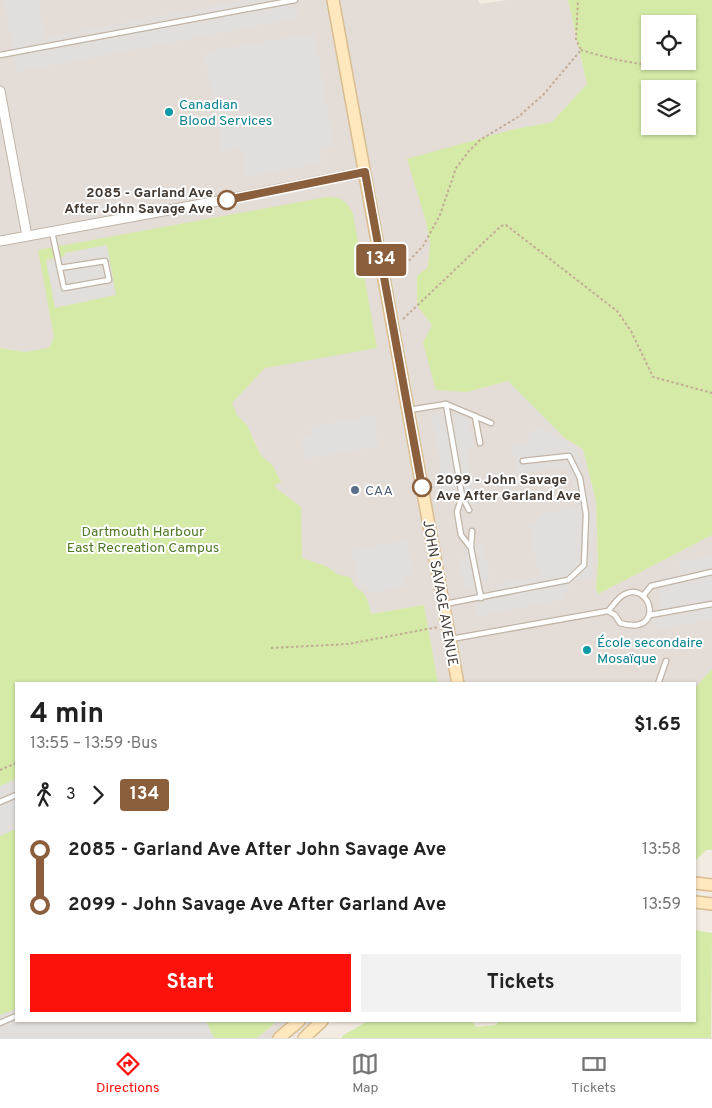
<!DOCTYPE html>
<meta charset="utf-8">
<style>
:root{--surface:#fff;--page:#f2f2f2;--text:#222;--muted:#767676;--line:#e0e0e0;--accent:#ff110b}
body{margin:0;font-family:Overpass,sans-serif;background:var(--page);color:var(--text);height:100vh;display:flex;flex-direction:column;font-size:19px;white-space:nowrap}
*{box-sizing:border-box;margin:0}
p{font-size:16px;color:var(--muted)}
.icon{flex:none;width:28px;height:28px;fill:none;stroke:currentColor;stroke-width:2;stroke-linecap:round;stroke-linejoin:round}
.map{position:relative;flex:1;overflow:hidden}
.panel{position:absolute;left:15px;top:682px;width:681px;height:340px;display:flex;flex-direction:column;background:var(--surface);border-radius:0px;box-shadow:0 1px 4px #0004}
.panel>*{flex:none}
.badge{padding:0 10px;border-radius:4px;font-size:18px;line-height:32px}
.fabs{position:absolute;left:641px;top:15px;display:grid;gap:10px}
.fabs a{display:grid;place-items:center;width:55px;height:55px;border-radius:0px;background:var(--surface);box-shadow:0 1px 4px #0004;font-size:25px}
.map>.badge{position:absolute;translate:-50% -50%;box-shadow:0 0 0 2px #fff}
.legs{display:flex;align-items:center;gap:8px;height:55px;padding:0 15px;font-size:16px}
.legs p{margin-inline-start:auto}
.overview{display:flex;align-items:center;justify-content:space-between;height:85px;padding:0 15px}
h1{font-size:28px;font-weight:700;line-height:38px}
.button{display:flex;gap:10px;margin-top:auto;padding:10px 15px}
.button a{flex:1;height:58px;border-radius:0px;background:var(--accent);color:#fff;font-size:20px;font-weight:700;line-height:58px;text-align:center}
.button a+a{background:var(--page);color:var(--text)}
ul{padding:0 15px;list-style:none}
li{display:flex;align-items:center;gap:18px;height:55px;font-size:19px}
li i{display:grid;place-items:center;width:8px;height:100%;margin:0 6px;background:currentColor}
li i::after{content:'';width:12px;height:12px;margin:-6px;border:4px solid;border-radius:50%;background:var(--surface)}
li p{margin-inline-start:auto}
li:first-child i{background:linear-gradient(#0000 50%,currentColor 0)}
li:last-child i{background:linear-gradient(currentColor 50%,#0000 0)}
.tabs{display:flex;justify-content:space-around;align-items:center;height:70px;border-top:1px solid var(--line);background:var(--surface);font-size:14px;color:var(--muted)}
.tabs a{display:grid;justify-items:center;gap:2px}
.tabs .active{color:var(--accent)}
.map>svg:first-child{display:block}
.industrial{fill:#e4dcd7}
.green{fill:#d4eaa6;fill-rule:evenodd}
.parking{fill:#e2dedb}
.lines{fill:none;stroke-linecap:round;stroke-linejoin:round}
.lane-casing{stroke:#c1b4a6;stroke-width:7}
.street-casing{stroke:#c1b4a6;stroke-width:11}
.secondary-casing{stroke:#d9bd8f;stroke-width:14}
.path{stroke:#c1ab94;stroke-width:2;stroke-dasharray:2.5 2.5;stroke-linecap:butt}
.lane{stroke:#fff;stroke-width:4.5}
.street{stroke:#fff;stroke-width:9}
.secondary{stroke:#ffe7be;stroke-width:11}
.line-1-casing{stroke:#fff;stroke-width:11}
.line-1{stroke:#8b5e3c;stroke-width:8}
.culture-dot{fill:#0f9aa8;stroke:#fff;stroke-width:2}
.stop-1-dot{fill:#fff;stroke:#8b5e3c;stroke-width:2.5}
.service-dot{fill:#5c6f8a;stroke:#fff;stroke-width:2}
.labels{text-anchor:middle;stroke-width:4;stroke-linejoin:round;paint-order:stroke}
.culture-label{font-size:14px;fill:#0d838f;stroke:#fff;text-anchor:start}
.stop-label{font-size:14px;font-weight:bold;fill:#443a32;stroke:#fff;text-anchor:end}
.service-label{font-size:14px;fill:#4e5e75;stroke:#fff;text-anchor:start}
.park-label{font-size:14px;fill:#4e7822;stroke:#fff}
.street-label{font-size:14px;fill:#443a32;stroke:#fff}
</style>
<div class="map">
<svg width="712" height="1038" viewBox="0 0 712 1038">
<rect width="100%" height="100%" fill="#f2ebe1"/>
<g class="industrial">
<path d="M0,0H478L480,4L508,0H568L587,84L552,122L511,130L425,218L430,242L428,267L417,305L432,325L467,392L508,381L565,438L583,449L596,501L598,561L596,589L598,594L712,535V669L695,688V684H438L424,605L371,614L369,604L328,567L301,558V507L276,488L247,425L221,399L333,197L39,250L54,337L46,355L0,348Z"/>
<path d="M277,1021H312L291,1038H257Z"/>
</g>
<g class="green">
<path d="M568,0H712V535L598,594L596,589L598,561L596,501L583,449L565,438L508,381L467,392L436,390L423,343L432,325L417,305V276L428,267L430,242L425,218L407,159L511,130L552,122L587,84ZM650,24H688V61H650ZM650,89H688V126H650Z"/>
<path d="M327,197C341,196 348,202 353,214L377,348L265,368L232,403L237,415L247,425L260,454L273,466L281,482L275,485L276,488L301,507L302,558L328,567L337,574L351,578C354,589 357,587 364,594C368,600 370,607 371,614L424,605L438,684H16V1021H277L257,1038H0V348L25,352L49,348L54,337L38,250Z"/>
<path d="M712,669V850H706L695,861V688Z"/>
<path d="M695,930L712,933L711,1038H342V1036L368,1021H471L477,1027L496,1025L498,1021H695Z"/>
</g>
<g class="parking">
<path d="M4,0H38L45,37L246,0H295L299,18L17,72Z"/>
<path d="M314,33L334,146L325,148L321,153L322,163L246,177L241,149L222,151L204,52Z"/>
<path d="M107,245L116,295L55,308L46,260L65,256L64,253Z"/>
<path d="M467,414L474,446L467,449L476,504L463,507L455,498L447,499L431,415Z"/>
<path d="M374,415L379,446L305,459L301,438L311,436L309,427Z"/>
<path d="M536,427L576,447L594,516L593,577L574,581L562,600L477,616L472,587L465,588L459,558L466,556L465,547L483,544L491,579L482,581L484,590L488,594L497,593L496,584L539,576L529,524L539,522L538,515L577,507L575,486L567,470L558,467L517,475L512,446L524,444Z"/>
<path d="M407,540L413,573L404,575L406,586L370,594L368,586L359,587L352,550Z"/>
<path d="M712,556V619L655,630L653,618L661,607L656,579L680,575L678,562Z"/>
<path d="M16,779V829L0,836V786Z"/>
<path d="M16,1009V1021H206L214,1038H0V1015Z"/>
</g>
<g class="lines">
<defs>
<g id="lane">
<path d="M0,55L295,0"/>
<path d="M52,232L64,288L109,280L105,261L60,268"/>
<path d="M409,410L446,404"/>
<path d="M475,416L480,443"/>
<path d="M462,496L469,510"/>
<path d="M471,547L472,531"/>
<path d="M643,596L651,586L712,572"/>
<path d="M481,598L471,548L461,535L457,512L462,496L446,404L491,423"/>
<path d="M445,604L568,580L584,565L586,514L580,478L569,456L523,461"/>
<path d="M650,615L712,604"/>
<path d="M451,639L608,611L615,615L620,623C665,637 652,581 625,594C618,597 613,606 608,611"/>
<path d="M658,684L666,661"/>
<path d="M0,802L16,795"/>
<path d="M0,1023L16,1016"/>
</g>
<g id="street">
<path d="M0,91L27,236"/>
<path d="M0,241L245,196L365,172"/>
</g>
<g id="secondary">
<path d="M333,0L458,684"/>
<path d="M695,883L712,885"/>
<path d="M695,902L712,904"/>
<path d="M279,1038L299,1021"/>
<path d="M304,1038L322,1021"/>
</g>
</defs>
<use href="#lane" class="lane-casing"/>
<use href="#street" class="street-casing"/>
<use href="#secondary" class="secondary-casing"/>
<g class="path">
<path d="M581,50C605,57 651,71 675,61"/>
<path d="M402,268L423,246L440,215L456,168L469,151L480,140L518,117L543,95L581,50L576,39L578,0"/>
<path d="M403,319L501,226L506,225L617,311L631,331L653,377L712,393"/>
<path d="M271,648L348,644L438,627"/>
<path d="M0,770L16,763"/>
</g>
<use href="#lane" class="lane"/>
<use href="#street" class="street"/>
<use href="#secondary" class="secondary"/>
</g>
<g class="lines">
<defs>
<path id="line-1" d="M227,200L365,172L422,487"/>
</defs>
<use href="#line-1" class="line-1-casing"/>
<use href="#line-1" class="line-1"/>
</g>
<g class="culture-dot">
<circle cx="169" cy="112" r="5"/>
<circle cx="587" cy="650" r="5"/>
</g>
<g class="stop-1-dot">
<circle cx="227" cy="200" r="9"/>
<circle cx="422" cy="487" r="9"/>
</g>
<circle class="service-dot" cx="355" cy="490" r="5"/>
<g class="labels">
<g class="culture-label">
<text x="179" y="109">Canadian<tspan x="179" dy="16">Blood Services</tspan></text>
<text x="597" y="647">École secondaire<tspan x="597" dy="16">Mosaïque</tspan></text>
</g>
<g class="stop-label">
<text x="213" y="197">2085 - Garland Ave<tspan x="213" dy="16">After John Savage Ave</tspan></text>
<text x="436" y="484" text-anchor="start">2099 - John Savage<tspan x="436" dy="16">Ave After Garland Ave</tspan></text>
</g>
<g class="service-label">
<text x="365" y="495">CAA</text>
</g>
<g class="park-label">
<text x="143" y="536">Dartmouth Harbour<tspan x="143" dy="16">East Recreation Campus</tspan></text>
</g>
<g class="street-label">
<text transform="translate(441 593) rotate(80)" y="5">JOHN SAVAGE AVENUE</text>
</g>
</g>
</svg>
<div class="fabs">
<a><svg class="icon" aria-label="locate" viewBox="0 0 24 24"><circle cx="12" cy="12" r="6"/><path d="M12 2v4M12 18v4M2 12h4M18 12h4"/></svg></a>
<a><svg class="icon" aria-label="layers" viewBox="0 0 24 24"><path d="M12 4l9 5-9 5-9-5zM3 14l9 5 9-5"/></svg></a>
</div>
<b class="badge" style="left:381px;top:260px;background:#8b5e3c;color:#fff">134</b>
<section class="panel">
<div class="overview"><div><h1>4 min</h1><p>13:55 – 13:59 · Bus</p></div><b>$1.65</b></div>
<div class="legs"><svg class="icon" aria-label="walk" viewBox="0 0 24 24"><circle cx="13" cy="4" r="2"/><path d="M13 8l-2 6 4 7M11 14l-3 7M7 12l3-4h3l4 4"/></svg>3<svg class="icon" aria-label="forward" viewBox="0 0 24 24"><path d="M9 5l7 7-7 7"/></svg><b class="badge" style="background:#8b5e3c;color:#fff">134</b></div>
<ul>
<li><i style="color:#8b5e3c"></i><b>2085 - Garland Ave After John Savage Ave</b><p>13:58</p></li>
<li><i style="color:#8b5e3c"></i><b>2099 - John Savage Ave After Garland Ave</b><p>13:59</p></li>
</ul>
<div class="button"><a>Start</a><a>Tickets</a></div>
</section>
</div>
<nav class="tabs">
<a class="active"><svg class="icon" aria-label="directions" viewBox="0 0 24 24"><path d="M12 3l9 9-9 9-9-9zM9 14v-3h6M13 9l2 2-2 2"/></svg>Directions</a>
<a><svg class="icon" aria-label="map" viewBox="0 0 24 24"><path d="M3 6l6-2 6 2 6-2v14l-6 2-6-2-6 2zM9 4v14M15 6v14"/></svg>Map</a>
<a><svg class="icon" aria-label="tickets" viewBox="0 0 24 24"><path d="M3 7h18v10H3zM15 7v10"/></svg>Tickets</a>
</nav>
